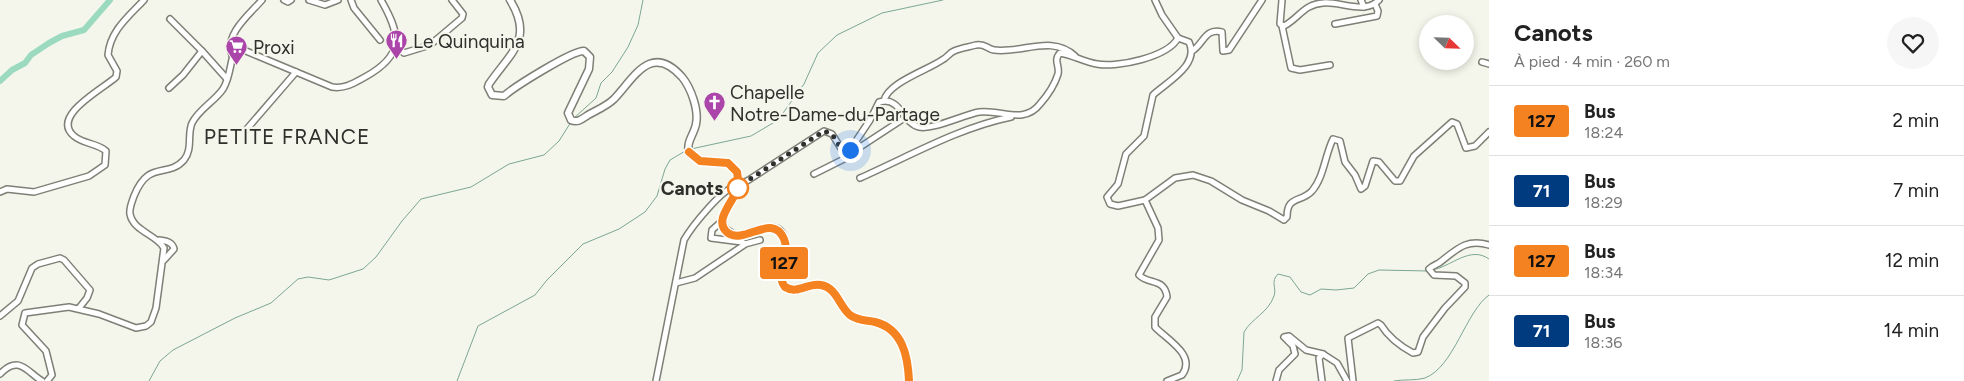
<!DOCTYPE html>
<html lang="fr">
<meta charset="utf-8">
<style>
:root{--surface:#fff;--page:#f6f6f6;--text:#222;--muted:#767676;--line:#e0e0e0}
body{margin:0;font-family:Figtree,sans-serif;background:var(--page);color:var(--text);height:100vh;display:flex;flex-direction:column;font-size:19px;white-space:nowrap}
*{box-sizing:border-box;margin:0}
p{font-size:16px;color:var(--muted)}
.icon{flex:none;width:28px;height:28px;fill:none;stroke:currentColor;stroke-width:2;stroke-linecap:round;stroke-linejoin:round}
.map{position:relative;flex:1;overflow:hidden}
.panel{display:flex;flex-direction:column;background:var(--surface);width:475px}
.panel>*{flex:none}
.badge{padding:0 10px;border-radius:4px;font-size:18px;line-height:32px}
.needle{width:32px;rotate:113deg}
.controls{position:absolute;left:1419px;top:15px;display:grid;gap:10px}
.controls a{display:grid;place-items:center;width:55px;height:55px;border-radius:50%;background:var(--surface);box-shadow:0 2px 8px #0003;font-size:25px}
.you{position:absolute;width:25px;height:25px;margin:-12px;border:4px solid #fff;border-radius:50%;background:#1a73e8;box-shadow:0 0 0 8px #1a73e833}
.map>.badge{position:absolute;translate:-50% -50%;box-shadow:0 0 0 2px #fff}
.round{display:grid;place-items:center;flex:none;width:52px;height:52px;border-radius:26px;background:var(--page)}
.overview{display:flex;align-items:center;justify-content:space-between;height:85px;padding:0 25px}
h1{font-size:24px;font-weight:700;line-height:38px}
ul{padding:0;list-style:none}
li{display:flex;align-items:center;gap:15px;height:70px;padding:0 25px;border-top:1px solid var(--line)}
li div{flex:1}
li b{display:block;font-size:19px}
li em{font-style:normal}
li .badge{min-width:55px;font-weight:700;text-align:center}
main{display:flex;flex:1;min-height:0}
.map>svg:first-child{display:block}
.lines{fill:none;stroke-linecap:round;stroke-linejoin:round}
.stream{stroke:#7ba793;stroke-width:1}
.river{stroke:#9bdabf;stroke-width:6}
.minor-casing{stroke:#7e7f76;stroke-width:8}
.major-casing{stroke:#7e7f76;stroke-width:9}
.minor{stroke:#fff;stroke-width:5}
.major{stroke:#fff;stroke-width:6}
.line-casing{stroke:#fff;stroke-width:11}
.line{stroke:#f58220;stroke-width:8}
.walk{stroke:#2f2f2b;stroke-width:5;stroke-dasharray:0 9}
.stop-dot{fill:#fff;stroke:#f58220;stroke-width:2.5}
.labels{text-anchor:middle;stroke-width:4.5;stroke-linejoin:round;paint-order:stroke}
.poi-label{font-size:19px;fill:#2f2f2b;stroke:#f5f6eb;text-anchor:start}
.stop-label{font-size:19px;font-weight:bold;fill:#2f2f2b;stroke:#f5f6eb;text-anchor:end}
.quarter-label{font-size:21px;letter-spacing:1px;fill:#2f2f2b;stroke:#f5f6eb}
</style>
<main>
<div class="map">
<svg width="1489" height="381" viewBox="0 0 1489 381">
<rect width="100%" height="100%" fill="#f5f6eb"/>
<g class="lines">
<g class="stream">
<path d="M573,119L596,98L601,83L612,72L628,47L638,25L643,0"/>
<path d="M691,149L751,136L778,120L804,84L818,53L837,35L882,13L943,0"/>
<path d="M1432,270C1451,267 1470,245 1489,259"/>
<path d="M149,381L160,361L173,350L235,318L271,303L298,279L308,277L329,280L363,269L376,257L402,221L421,199L471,187L509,164L544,155L559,141L571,122"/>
<path d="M457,381L478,326L535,295L547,280L583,244L619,229L645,212L657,196L665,169L670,160L687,150"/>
<path d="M1237,381L1242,370L1244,332C1252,318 1268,313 1274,296C1277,288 1270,282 1278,274L1290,277L1301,292L1310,295L1321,289L1336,290L1354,288L1368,274L1379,270L1428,271"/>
<path d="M1394,381C1404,379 1415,381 1425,378C1454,367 1466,311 1489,295"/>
</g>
<path class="river" d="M0,81L12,70L25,63L31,55L49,43L62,36L84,30L110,0"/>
<defs>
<g id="minor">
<path d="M284,0L288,2L291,0"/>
<path d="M309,0L325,5L338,0"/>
<path d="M351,0L354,8L380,40"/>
<path d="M1155,0L1162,15L1178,38"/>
<path d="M1282,0L1280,24L1284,26C1298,19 1304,4 1323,3C1340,1 1365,15 1379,0"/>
<path d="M1361,0L1364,7"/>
<path d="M170,19L202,51"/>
<path d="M1335,24L1377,16L1378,11L1375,4"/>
<path d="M1282,26L1291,68L1300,70L1330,65"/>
<path d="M396,46L404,53L430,45L462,18L463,14L452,0"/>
<path d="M1192,51C1203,45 1205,27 1222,32L1223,51L1229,50L1262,0"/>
<path d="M232,55C224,34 250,14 262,0"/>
<path d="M1482,62L1489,64"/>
<path d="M169,88L183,75L202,51L227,79"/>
<path d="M884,101C887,83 928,70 942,60C947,58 949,53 954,51C961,48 969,47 976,45C985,43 987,49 994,50C1021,54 1052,34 1075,56"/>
<path d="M246,130L296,72"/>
<path d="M814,174L844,159L851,153L906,117"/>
<path d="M860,178C910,156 958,128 1011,117"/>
<path d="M738,184L747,181L824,131L832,134L842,150H850L870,120L879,102L884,101C901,100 904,124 919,127C933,130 963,115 979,112C1001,109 1024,125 1040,104C1047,96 1055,84 1058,74C1060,66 1053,60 1060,53C1073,55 1084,62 1097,64C1117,68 1168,57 1178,38"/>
<path d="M0,192L7,189L34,192L89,176L105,165L106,151C97,143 83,144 74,136C50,116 103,89 116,77L117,71L108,55C110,31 128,17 144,0"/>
<path d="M1145,200L1175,178L1193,175L1211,181L1242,200L1269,211L1284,220L1287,217C1287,195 1301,203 1312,191C1324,177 1325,155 1333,139L1340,141L1345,162L1355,175L1361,189L1365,186L1373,161L1379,162L1395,181H1400L1414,156L1452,122L1457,124L1466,148L1475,146L1489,132"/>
<path d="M159,240C165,241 172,241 174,249L164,260"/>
<path d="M745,244L760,240"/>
<path d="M676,283L695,278L744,245L745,244L742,242L711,238L712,230L722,221"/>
<path d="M0,316L18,301L32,268L38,264L60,258L64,260L90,290L87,298L79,308"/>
<path d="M0,374C19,354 27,372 42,381"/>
<path d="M47,381L52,375L46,351L22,325L25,313L69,307L99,314L136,328L146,326L151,322L156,308L164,248C157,235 133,231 130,214C129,208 132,202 134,196C149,159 167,179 184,160C193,149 187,134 192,123C199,109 215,101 223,89C230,78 230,64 234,52L237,49L246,51L332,87C345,89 354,83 365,77C405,55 401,35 381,0"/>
<path d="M656,381L684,240C691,228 724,185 738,186"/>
<path d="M1167,381L1182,375C1197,355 1166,339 1155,327V317L1167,297C1165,278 1149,285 1139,275L1159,240L1158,228L1145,200L1118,206L1110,204L1107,197L1118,184L1126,154L1144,136L1153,95C1167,82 1200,65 1189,42L1178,38"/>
<path d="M1276,381L1279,370L1295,354L1293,346L1284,337L1289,336L1306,350L1323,354"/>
<path d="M1322,381L1319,358L1323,354L1337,363L1347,381"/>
<path d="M1353,381L1348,338L1378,323L1381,325C1389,338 1400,346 1413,353L1418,352L1423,337L1445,308L1465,287V283L1456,276L1434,275L1429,269C1432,266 1435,265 1439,263C1456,250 1466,238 1489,245"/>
</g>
<path id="major" d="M510,0C534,39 511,52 489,84L488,87L492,95L504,96C514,87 573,50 584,51L590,57L589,69L568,113L571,120C578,123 582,119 588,115C597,110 607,106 614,99C634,78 651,42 682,77C691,88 699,110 696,124C694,135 686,141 689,153L700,161L728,163L737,172C742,197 716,211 725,229L736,236C747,235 756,229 767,228C800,224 775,275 785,287C798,296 808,282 821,285C837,288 839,306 850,315C858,321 866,320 875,322C903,329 908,357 909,381"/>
</defs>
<use href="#minor" class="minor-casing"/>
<use href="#major" class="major-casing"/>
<use href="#minor" class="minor"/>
<use href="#major" class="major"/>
</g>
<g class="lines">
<defs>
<path id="line" d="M689,152L700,161L728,163L737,172C738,178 739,183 738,188C734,201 712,221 728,233C745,245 772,212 784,239C791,255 774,273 785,287C798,295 808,282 821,285C837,288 839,306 850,315C858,321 866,320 875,322C903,329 908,357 909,381"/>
</defs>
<use href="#line" class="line-casing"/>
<use href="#line" class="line"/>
<path class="walk" d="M738,188V184L747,181L824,131L832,134L842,150H850"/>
</g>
<defs>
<symbol id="restaurant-pin" viewBox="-11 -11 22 30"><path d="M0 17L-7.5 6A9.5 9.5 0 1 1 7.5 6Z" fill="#ab45aa" stroke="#f5f6eb"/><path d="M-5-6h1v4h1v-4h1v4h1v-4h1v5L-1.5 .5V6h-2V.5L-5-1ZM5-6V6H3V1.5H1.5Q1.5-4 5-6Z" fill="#fff"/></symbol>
<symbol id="supermarket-pin" viewBox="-11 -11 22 30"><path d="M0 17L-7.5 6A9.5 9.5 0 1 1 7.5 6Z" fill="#ab45aa" stroke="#f5f6eb"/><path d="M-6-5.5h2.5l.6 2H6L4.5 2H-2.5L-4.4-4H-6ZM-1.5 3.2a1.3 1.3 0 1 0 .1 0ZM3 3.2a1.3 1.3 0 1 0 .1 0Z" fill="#fff"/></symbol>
<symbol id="church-pin" viewBox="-11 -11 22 30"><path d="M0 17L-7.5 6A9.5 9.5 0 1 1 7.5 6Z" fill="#ab45aa" stroke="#f5f6eb"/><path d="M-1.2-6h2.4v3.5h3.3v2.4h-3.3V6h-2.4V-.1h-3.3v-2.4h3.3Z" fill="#fff"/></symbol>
</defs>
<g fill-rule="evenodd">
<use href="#restaurant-pin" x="384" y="28" width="25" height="34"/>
<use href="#supermarket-pin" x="224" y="34" width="25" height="34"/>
<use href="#church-pin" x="702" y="90" width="25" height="34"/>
</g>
<circle class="stop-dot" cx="738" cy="188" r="10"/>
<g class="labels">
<g class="poi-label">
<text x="413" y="48">Le Quinquina</text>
<text x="253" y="54">Proxi</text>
<text x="730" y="99">Chapelle<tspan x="730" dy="22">Notre-Dame-du-Partage</tspan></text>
</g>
<g class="stop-label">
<text x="723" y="195">Canots</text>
</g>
<g class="quarter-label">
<text x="287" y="144">PETITE FRANCE</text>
</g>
</g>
</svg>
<div class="controls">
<a><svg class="needle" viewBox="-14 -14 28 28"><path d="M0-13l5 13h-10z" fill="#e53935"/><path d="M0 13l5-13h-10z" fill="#767676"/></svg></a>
</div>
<div class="you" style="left:850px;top:150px"></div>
<b class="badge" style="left:784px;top:263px;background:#f58220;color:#111">127</b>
</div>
<section class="panel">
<div class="overview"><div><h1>Canots</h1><p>À pied · 4 min · 260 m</p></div><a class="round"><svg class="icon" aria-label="heart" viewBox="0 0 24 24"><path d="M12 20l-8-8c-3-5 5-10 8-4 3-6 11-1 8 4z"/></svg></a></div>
<ul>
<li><span class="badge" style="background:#f58220;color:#111">127</span><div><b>Bus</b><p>18:24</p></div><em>2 min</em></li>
<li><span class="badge" style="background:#003b80;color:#fff">71</span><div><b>Bus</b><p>18:29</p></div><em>7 min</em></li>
<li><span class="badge" style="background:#f58220;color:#111">127</span><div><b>Bus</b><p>18:34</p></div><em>12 min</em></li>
<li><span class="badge" style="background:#003b80;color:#fff">71</span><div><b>Bus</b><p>18:36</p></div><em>14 min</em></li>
</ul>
</section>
</main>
